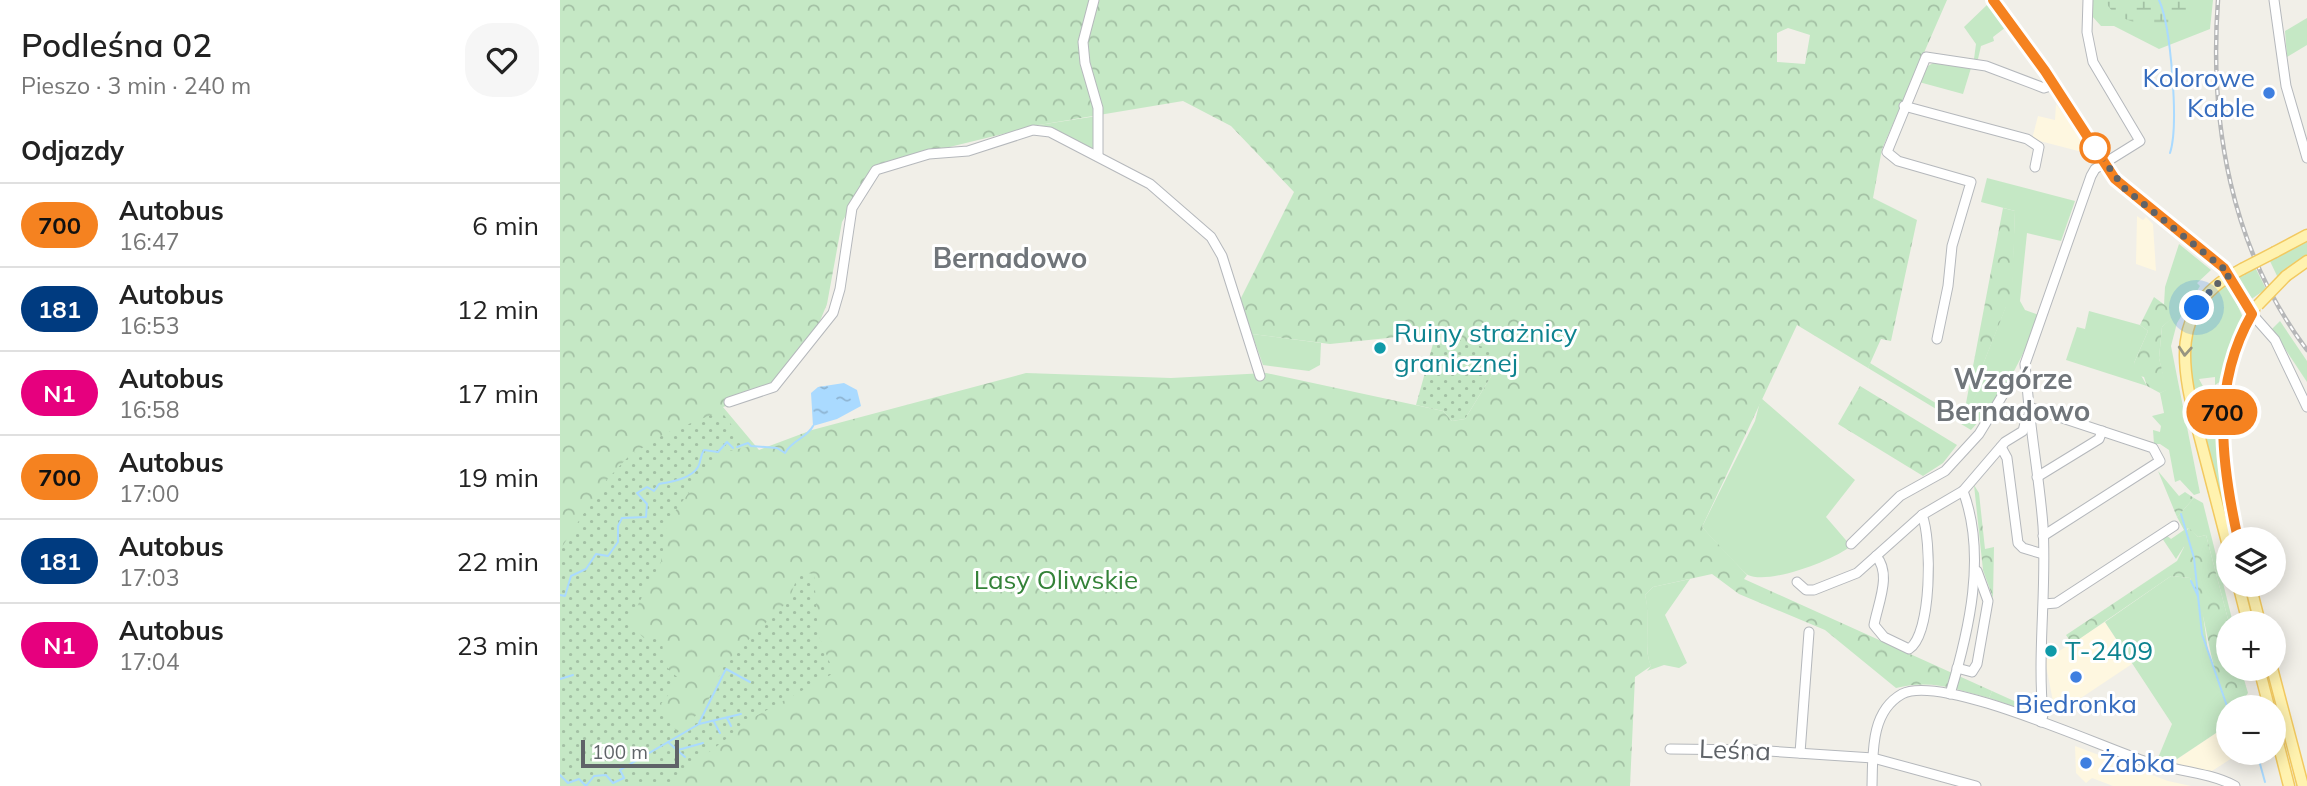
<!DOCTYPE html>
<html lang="pl">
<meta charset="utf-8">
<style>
:root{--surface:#fff;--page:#f6f6f6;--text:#222;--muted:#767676;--line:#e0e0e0}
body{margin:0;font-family:Mulish,sans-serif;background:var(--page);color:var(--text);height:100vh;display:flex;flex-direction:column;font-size:26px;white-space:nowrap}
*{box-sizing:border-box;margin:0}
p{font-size:23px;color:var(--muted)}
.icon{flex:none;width:38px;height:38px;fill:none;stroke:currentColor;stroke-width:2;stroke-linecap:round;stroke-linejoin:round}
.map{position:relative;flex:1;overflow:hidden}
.side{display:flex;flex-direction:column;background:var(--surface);width:560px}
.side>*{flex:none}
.badge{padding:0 14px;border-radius:23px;font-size:24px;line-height:46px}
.tools{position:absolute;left:1656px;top:527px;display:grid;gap:14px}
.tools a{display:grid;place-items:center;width:70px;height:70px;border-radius:50%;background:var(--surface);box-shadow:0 4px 18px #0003;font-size:35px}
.scale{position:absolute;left:21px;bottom:18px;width:98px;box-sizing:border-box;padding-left:7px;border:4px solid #5f6368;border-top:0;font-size:19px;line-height:24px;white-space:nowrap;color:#5f6368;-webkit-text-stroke:5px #fff;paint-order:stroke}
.you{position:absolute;width:35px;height:35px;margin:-18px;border:5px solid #fff;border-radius:50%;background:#1a73e8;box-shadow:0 0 0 10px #1a73e833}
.map>.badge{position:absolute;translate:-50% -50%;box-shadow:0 0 0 4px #fff}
h2{padding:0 21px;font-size:26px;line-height:63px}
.round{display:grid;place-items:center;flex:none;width:74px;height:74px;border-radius:28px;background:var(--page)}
.summary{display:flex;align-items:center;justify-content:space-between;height:119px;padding:0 21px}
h1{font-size:33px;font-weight:600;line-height:52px}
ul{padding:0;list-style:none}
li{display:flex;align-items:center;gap:21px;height:84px;padding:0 21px;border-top:2px solid var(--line)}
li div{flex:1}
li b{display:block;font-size:26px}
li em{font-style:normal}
li .badge{min-width:77px;font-weight:700;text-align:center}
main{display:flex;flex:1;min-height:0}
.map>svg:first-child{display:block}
.commercial{fill:#fef7e0}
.grass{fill:#c5e8c5}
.forest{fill:url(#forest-crowns);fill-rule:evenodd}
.wetland{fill:url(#wetland-marsh)}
.park{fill:url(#park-dots)}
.water{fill:url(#water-ripples)}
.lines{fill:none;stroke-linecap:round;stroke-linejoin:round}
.stream{stroke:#aadaff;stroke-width:2}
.minor-casing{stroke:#b5b8bc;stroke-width:11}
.major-casing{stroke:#f2c960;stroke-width:13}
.minor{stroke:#fff;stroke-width:9}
.major{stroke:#fff2af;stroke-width:10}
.rail-casing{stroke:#b6b7b8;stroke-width:4.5}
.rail{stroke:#fff;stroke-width:2;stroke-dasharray:5;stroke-linecap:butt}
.major-bridge-casing{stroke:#f2c960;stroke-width:13;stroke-linecap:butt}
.major-bridge{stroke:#fff2af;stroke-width:10}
.oneway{stroke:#979581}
.line-casing{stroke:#fff;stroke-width:16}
.line{stroke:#f58220;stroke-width:10}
.walk{stroke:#5f6368;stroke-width:7;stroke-dasharray:0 12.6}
.shop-dot{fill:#3f7fe0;stroke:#fff;stroke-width:2.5}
.stop-dot{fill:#fff;stroke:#f58220;stroke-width:3.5}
.culture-dot{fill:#0f9aa8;stroke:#fff;stroke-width:2.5}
.labels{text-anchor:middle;stroke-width:6;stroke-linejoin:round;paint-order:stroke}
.shop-label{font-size:26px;fill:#366cbe;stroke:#fff;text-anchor:end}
.culture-label{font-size:26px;fill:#0d838f;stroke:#fff;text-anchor:start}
.park-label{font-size:26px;fill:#348238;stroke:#fff}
.street-label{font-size:26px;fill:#5f6368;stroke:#fff}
.neighbourhood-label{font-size:28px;font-weight:bold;fill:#70757a;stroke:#fff}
</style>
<main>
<section class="side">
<div class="summary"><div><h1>Podleśna 02</h1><p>Pieszo · 3 min · 240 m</p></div><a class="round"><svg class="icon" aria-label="heart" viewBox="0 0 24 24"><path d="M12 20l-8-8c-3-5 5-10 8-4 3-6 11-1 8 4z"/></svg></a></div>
<h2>Odjazdy</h2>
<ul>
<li><span class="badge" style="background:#f58220;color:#111">700</span><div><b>Autobus</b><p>16:47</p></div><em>6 min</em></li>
<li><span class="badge" style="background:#003b80;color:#fff">181</span><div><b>Autobus</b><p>16:53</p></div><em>12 min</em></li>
<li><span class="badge" style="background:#e6007e;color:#fff">N1</span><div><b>Autobus</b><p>16:58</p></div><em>17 min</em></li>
<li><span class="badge" style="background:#f58220;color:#111">700</span><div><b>Autobus</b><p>17:00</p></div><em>19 min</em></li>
<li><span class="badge" style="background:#003b80;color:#fff">181</span><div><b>Autobus</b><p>17:03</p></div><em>22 min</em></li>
<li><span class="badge" style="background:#e6007e;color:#fff">N1</span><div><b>Autobus</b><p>17:04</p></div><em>23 min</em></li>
</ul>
</section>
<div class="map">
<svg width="1747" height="786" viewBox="0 0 1747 786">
<defs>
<pattern id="forest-crowns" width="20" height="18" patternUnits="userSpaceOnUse" patternTransform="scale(1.75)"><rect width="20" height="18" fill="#c5e8c5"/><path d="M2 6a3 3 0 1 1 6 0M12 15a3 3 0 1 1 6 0" fill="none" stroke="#a3c0a4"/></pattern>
<pattern id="wetland-marsh" width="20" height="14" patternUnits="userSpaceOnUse" patternTransform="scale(1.75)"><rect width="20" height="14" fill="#c5e8c5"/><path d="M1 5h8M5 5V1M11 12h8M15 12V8" fill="none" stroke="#a3c0a4"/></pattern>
<pattern id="park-dots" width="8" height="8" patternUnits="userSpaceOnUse" patternTransform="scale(1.75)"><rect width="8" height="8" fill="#c5e8c5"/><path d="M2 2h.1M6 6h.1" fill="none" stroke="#a3c0a4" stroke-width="1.8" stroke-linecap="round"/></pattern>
<pattern id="water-ripples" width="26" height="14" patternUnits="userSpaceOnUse" patternTransform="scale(1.75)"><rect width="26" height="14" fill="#aadaff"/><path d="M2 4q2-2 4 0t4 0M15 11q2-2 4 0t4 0" fill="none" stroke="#8eb4d2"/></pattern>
</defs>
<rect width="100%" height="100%" fill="#f1efe8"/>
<g class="commercial">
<path d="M1496,104L1529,148L1526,153L1472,139L1478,116L1495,120Z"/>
<path d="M1577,216L1583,220L1586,217L1593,224L1596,271L1576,264Z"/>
<path d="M1545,622L1572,664L1503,710L1495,712L1485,660Z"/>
<path d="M1668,725V752L1680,753L1652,771H1640L1613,762Z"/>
<path d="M1515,746L1608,781L1631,786H1553L1532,778L1526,783L1516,773Z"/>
</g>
<g class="grass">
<path d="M1533,0H1653L1650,29L1599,49L1554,26H1541L1532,16Z"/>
<path d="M1428,4L1446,27L1433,37L1434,41L1421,46L1418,59H1414L1416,44L1404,27Z"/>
<path d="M1747,18V45L1727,57L1725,31Z"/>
<path d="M1375,62L1411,68L1403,94L1359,82L1366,67Z"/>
<path d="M537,116L536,147L531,150L479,125Z"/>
<path d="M1427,178L1515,201L1501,241L1467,233L1460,301L1465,310L1479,315C1463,359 1443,396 1411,430L1308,368L1310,363L1402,419L1424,381L1418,377L1446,306L1451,307L1455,211L1421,202Z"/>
<path d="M1747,239V256L1718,278L1709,259Z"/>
<path d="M1619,244L1651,270L1637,283L1640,286L1617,323L1611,346L1640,493L1634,495L1620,480L1615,482L1609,450L1600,444H1594L1593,430L1600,432L1601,426L1592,416L1604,413L1600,393L1606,390L1599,358L1602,327L1616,314L1604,305L1605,287Z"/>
<path d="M1695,267L1706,289L1690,300L1685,298L1676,278Z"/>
<path d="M1663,284L1669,286L1684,320L1665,364L1661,381L1655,385V377L1639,379L1645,390L1655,389L1660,394L1657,427L1650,432C1639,428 1638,415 1636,405C1623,351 1623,326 1663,284Z"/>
<path d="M1529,311L1580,325L1588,331L1574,363L1587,386L1506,360L1517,327L1525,329Z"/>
<path d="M1720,321L1747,361V382L1712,329Z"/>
<path d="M692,334L761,343L760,365L749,371L703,365Z"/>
<path d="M1201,398L1295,480L1266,517L1291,546C1274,560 1209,585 1188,575C1184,573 1149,535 1142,527L1195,421Z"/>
<path d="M1658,436L1673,539H1669L1644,438Z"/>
<path d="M1634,498L1643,503L1673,623H1669L1646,535L1638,537L1628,528L1625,532V545L1616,559L1602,538L1606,535L1611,539L1624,530L1617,517Z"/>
<path d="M1611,576L1630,578L1641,600L1648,651L1660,686L1672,707H1668V725L1614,761L1615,764L1598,758L1612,724L1545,622Z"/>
<path d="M1130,579L1105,615L1127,663L1119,668L1104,665L1087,671L1091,666C1083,649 1091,618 1085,595L1093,587Z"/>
<path d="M1432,691L1463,705L1466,695L1478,696L1479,710L1476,714L1429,698Z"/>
</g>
<g class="forest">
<path d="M0,0H1387L1322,149L1313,198L1357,220L1331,341L1321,339L1308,368L1237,325L1142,527L1187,575L1184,579L1432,691L1429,698C1395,689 1372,679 1336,688L1265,630L1179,594L1152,574L1093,587L1085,595C1092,619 1082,645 1091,666L1075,677L1070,786H0ZM1228,28L1250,35L1245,64L1217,62V33ZM623,101L671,126L734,192L680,300L692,334L770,344L876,333L938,365L905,419L892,421L883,411L706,373L611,378L466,373L252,430L199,450L163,407L215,390L250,345L267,304L282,222L316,165L479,125Z"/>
<path d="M1443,208L1455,211L1452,308L1446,307L1418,377L1424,381L1403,419Z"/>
<path d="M1594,297L1617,314L1602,327L1599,358L1607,390L1600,393L1587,386L1584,377L1576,375L1574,363L1588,331L1580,325Z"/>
<path d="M1300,386L1397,445L1383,463L1363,476L1278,424Z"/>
<path d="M1598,471L1619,496L1625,492L1634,498L1617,517Z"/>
<path d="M1414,485L1419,493L1425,549L1434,547L1433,598L1423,570Z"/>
<path d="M1629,528L1638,537L1646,535L1669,623L1668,668L1681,669L1688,693L1678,707L1670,706C1646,666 1650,618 1630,578L1611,576L1512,644L1506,635L1617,561L1625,545V532Z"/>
</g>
<path class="wetland" d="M1546,0H1635L1631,12C1624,17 1613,24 1605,25C1586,27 1550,20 1546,0Z"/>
<g class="park">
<path d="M876,333L930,349L938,365L905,419L892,421L883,411L856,405Z"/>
<path d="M161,411L188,447L169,451L141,476L108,521L101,562L68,623L84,638L103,637C102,658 102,668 121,679L101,704L117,733L145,707L165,663L229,600L239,572L254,574L258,634L274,673L196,716L105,786H0V550L42,485L68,457L104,434Z"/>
</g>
<path class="water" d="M284,383L297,390L301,406L277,419L253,426L251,393L258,387Z"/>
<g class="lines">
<g class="stream">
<path d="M1599,0C1611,26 1619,126 1610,153"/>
<path d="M177,447L188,443L191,446L217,448L225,453C232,440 247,438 253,426"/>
<path d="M1621,514L1634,558L1642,634L1668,709"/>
<path d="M1631,581L1638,596"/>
<path d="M0,595L5,596L11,576L26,569L36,554L48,556L58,542V526L62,518L86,517L87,504L77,493L87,487L94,491L99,484C110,482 131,479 138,467C141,462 140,456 144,450L158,452L167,442L173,448"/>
<path d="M0,679L13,675"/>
<path d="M167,718L171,726"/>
<path d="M154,722L160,733"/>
<path d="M139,723L166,669L190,682"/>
<path d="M108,742L125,757"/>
<path d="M118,750L143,743"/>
<path d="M1697,753L1705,782"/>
<path d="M0,775L8,783L19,779L26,786L34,776L46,775L53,783L64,778L60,770L139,724L181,714"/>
</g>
<defs>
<g id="minor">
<path d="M534,0L523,42L525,63L538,108V156"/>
<path d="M1714,0L1726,86L1747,158"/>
<path d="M1344,106L1467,139L1479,147L1475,167"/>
<path d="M1692,314L1715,340L1747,407"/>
<path d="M1377,339L1388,286L1392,246L1411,182L1338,161L1327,152L1366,57L1426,66L1484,88L1494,85"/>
<path d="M169,402L214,387L273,313L280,289L292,208L316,170L369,154L408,151L473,130L490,132L590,184L651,237L662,256L700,376"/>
<path d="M1469,407C1473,447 1480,486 1483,526C1487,589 1477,651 1483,715L1481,722"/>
<path d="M1441,447L1447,458L1458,543L1463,548L1483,554"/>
<path d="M1477,477L1539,439L1542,431"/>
<path d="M1483,536L1600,461L1593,448L1469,407L1465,364L1531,176L1535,169L1580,141L1533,62L1527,32L1528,0"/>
<path d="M1291,544L1340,496L1385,471L1419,434L1447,388L1465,377"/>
<path d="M1316,556C1332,574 1318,603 1314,625L1324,637L1349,649C1372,634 1372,539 1362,515"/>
<path d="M1237,582L1246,590H1254L1297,573L1362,515L1403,491L1445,442L1463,431L1466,419"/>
<path d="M1484,604L1496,603L1614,526"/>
<path d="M1397,668L1412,672L1417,664L1428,601L1417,571"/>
<path d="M1390,694C1409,631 1427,555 1403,491"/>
<path d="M1110,749L1193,750L1313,758L1416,786"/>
<path d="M1240,753L1249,632"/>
<path d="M1312,786C1313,754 1310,712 1342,694C1381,673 1541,747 1587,762C1615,771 1649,772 1675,786"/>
</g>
<g id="major">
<path d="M1433,0L1485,71L1555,179L1664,268L1692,314"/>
<path d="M1715,252L1747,235"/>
<path d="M1726,276L1747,261"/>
<path d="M1678,539C1661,461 1650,381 1694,310"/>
<path d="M1668,546C1659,512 1650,477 1641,442C1623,373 1604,308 1682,269"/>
<path d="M1678,584L1688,623"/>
<path d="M1690,584L1700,623"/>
<path d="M1699,668L1709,707"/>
<path d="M1712,668L1743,786"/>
<path d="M1713,723L1729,786"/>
</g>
</defs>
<use href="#minor" class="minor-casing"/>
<use href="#major" class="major-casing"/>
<use href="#minor" class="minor"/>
<use href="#major" class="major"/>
<defs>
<path id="rail" d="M1658,0C1649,123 1671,249 1747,350"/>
</defs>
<use href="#rail" class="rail-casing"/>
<use href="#rail" class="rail"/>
<defs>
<g id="major-bridge">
<path d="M1682,269L1715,252"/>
<path d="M1698,305L1726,276"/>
</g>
</defs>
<use href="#major-bridge" class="major-bridge-casing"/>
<use href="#major-bridge" class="major-bridge"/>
</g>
<defs><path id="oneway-chevron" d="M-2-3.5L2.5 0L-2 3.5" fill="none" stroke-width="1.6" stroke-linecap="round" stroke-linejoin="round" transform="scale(1.75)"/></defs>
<use class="oneway" href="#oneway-chevron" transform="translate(1625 351) rotate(94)"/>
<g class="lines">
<defs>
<path id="line" d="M1433,0L1485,71L1555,179L1664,268L1692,314C1651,385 1661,462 1678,539"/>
</defs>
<use href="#line" class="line-casing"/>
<use href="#line" class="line"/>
<path class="walk" d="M1535,148L1564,188L1668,272L1670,275L1654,286L1637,308"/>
</g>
<g class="shop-dot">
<circle cx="1709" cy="93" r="7"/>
<circle cx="1516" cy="677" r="7"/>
<circle cx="1526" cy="763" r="7"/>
</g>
<circle class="stop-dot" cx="1535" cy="148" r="14"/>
<g class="culture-dot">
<circle cx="820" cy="348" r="7"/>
<circle cx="1491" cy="651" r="7"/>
</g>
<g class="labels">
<g class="shop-label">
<text x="1695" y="87">Kolorowe<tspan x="1695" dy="30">Kable</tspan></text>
<text x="1516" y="713" text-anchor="middle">Biedronka</text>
<text x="1540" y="772" text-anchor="start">Żabka</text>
</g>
<g class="culture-label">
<text x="834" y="342">Ruiny strażnicy<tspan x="834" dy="30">granicznej</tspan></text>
<text x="1505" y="660">T-2409</text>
</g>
<g class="park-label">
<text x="496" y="589">Lasy Oliwskie</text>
</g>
<g class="street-label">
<text transform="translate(1175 750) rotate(2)" y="9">Leśna</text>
</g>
<g class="neighbourhood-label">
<text x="450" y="268">Bernadowo</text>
<text x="1453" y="389">Wzgórze<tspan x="1453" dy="32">Bernadowo</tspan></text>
</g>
</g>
</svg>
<div class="tools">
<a><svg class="icon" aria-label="layers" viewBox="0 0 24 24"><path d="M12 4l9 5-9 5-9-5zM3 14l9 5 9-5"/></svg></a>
<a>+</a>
<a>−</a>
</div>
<div class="scale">100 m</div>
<div class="you" style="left:1637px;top:308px"></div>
<b class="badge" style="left:1662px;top:412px;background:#f58220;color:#111">700</b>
</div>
</main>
